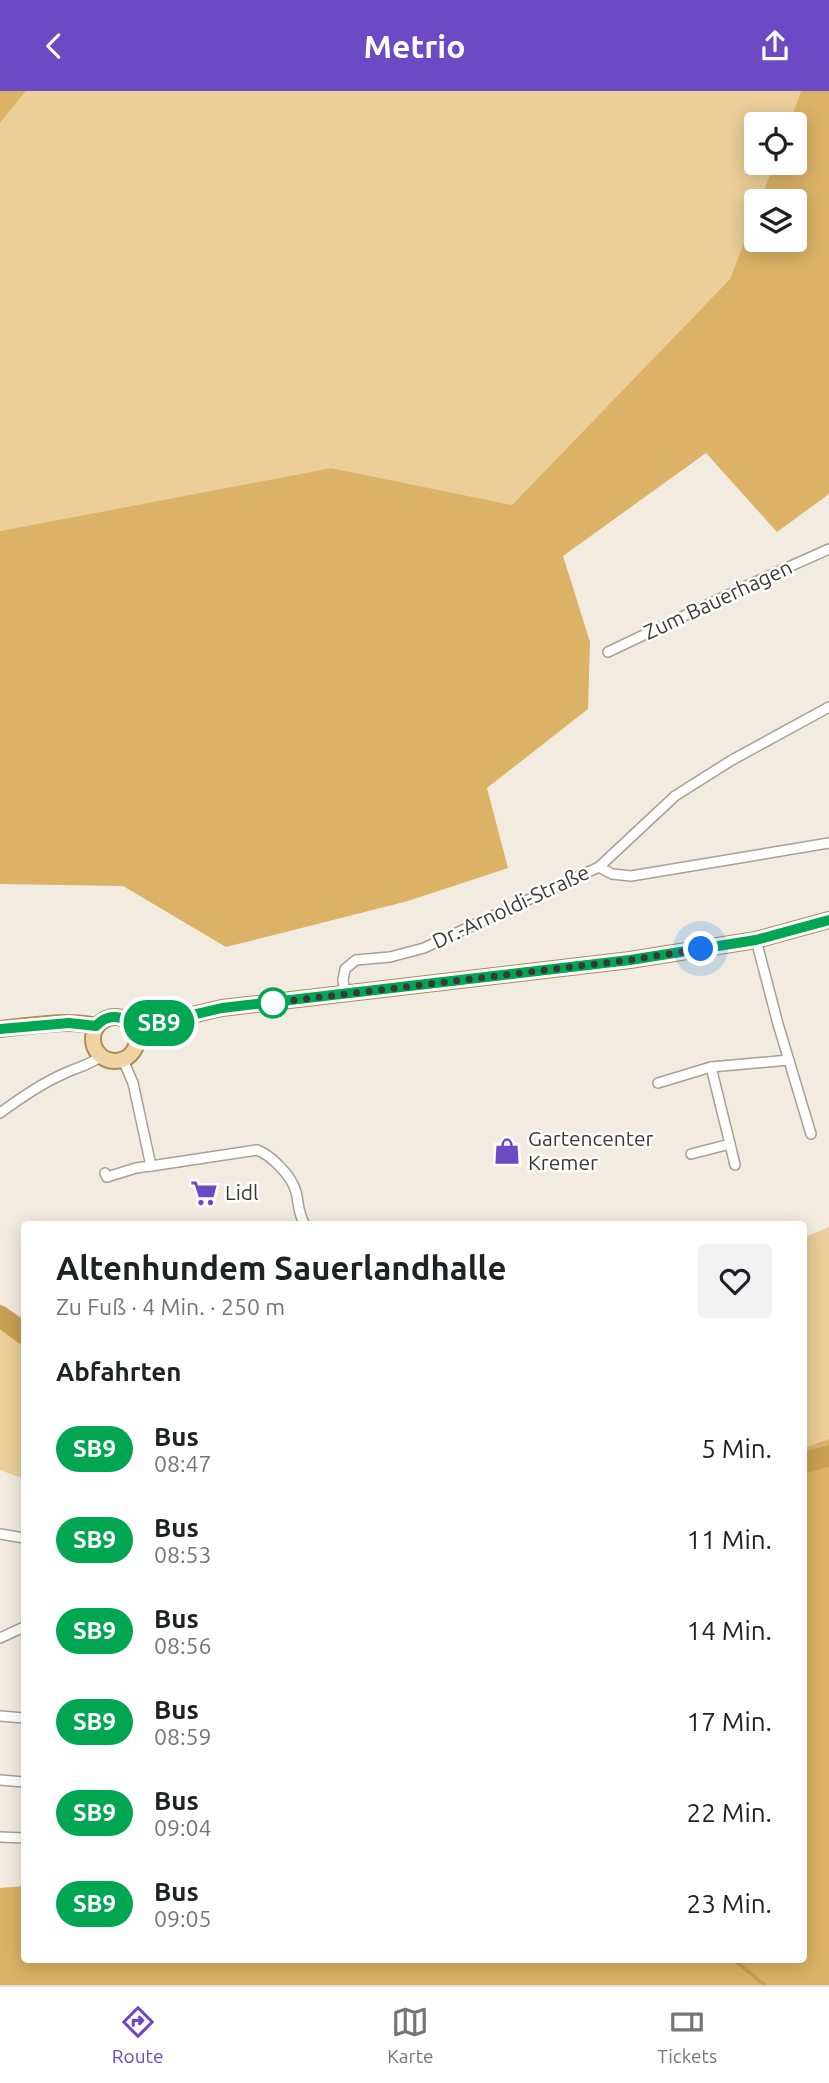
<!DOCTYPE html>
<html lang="de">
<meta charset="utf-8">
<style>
:root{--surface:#fff;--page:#f2f2f2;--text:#202124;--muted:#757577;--line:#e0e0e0;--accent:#6c4ac3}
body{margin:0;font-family:Ubuntu,sans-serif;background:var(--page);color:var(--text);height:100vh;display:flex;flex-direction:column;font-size:26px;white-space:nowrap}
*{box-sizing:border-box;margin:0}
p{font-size:23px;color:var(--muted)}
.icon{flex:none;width:38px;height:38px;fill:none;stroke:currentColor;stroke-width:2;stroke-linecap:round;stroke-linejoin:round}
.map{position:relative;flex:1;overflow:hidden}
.drawer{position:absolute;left:21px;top:1130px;width:786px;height:742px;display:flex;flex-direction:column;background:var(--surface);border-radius:7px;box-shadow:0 4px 18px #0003}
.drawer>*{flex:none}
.badge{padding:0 14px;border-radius:23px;font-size:24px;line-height:46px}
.buttons{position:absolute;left:744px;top:21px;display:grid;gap:14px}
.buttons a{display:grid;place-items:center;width:63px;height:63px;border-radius:7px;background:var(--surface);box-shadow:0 4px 18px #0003;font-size:35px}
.you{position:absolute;width:35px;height:35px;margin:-18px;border:5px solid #fff;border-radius:50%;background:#1a73e8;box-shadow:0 0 0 10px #1a73e833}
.map>.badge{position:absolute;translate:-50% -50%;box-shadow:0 0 0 4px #fff}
h2{padding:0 35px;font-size:26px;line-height:63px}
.round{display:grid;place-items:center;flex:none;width:74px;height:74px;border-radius:7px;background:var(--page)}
.head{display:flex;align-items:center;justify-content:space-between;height:119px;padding:0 35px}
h1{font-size:33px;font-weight:600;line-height:52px}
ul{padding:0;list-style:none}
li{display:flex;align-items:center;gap:21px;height:91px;padding:0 35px}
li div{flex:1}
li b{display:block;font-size:26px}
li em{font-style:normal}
li .badge{min-width:77px;font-weight:700;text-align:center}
header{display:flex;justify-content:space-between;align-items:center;height:91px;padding:0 35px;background:var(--accent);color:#fff;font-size:32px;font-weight:600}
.menu{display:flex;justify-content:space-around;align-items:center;height:98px;border-top:2px solid var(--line);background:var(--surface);font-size:19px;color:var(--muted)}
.menu a{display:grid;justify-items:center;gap:4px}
.menu .active{color:var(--accent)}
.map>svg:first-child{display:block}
.green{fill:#ebce98}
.forest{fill:#dbb266}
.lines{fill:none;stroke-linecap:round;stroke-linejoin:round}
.stream{stroke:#c89f53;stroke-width:3.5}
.river{stroke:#c89f53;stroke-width:21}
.minor-casing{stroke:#a7a095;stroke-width:12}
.primary-casing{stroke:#aa8c54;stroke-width:18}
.minor{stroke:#fff;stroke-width:9}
.primary{stroke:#f0d5a3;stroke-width:14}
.line-casing{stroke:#fff;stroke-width:16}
.line{stroke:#00a651;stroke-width:10}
.walk{stroke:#3b3934;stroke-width:7;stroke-dasharray:0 12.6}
.stop-dot{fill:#fff;stroke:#00a651;stroke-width:3.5}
.labels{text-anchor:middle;stroke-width:5;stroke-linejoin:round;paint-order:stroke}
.street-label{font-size:21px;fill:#3b3934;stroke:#fff}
.poi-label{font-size:21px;fill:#3b3934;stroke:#fff;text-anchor:start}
</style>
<header><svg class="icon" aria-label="back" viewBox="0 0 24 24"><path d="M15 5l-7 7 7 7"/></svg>Metrio<svg class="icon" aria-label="share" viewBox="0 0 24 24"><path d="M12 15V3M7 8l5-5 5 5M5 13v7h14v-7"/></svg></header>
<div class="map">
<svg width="829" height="1894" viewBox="0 0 829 1894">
<rect width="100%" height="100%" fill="#f2ece0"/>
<g class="green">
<path d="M26,0H801L789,33H756V72H774L760,110H756V120L730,188L512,414L331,377L0,440V32Z"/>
<path d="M829,1136V1348L803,1357V1147Z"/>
<path d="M0,1213L24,1228V1388L0,1379Z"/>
</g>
<g class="forest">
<path d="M0,0H26L0,32Z"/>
<path d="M801,0H829V403L777,441L706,362L563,465L590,551L588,618L487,697L508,777L408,810L226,856L123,795L0,793V440L331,377L512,414L730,188L756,120V149H794V110H760L774,72H794V33H789Z"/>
<path d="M829,1348V1894H0V1797L24,1795V1869H803V1357Z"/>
</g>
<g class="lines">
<path class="stream" d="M734,1869L765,1894"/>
<g class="river">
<path d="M0,1225L24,1243"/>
<path d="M803,1372L829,1365"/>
</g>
<defs>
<g id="minor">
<path d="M608,561L755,491L829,458"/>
<path d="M599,776L675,705L732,669L829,616"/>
<path d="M756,849L778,933L811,1043"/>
<path d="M345,903L343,889L345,878L356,869L390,866L424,857L599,776L612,783L631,785L829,752"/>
<path d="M123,969L133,992L151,1075L257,1059C271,1064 292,1085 296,1101C299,1113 298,1123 305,1134"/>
<path d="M658,992L711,976L789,969"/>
<path d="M0,1022C19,1008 39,994 61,984C74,977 89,975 101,965"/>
<path d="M730,1053L735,1074"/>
<path d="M691,1063L730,1053L711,976"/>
<path d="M105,1082L107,1086L136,1077L151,1075"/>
<path d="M0,1443L24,1447"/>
<path d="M0,1547L24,1536"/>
<path d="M0,1625L24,1627"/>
<path d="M0,1689L24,1691"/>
<path d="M0,1746L24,1747"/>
</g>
<g id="primary">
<circle cx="115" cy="948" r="22"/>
<path d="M0,938C31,935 66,928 96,935"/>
<path d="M136,940L170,929L222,917L630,869L756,849L829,829"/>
</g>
</defs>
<use href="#minor" class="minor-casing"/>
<use href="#primary" class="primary-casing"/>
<use href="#minor" class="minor"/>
<use href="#primary" class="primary"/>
</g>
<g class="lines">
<defs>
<path id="line" d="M0,938L69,932L96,935C109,921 127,924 136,940L170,929L222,917L630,869L756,849L829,829"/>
</defs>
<use href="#line" class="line-casing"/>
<use href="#line" class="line"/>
<path class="walk" d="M273,912H271L630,869L701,858"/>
</g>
<defs>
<symbol id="shop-bare" viewBox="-9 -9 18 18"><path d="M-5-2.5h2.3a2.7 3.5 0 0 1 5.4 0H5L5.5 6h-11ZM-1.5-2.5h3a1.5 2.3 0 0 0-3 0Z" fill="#6c4ac3" stroke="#fff" stroke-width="2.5" paint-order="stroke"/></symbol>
<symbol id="supermarket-bare" viewBox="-9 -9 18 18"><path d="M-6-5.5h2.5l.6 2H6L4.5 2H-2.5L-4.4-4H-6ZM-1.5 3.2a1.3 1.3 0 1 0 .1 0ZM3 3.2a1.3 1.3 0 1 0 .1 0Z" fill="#6c4ac3" stroke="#fff" stroke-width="2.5" paint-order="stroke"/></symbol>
</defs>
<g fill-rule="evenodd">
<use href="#shop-bare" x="488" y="1041" width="38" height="38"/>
<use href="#supermarket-bare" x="185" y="1083" width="38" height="38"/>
</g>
<circle class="stop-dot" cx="273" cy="912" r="14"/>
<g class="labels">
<g class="street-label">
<text transform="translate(718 509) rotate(-25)" y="7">Zum Bauerhagen</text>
<text transform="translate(511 816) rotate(-25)" y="7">Dr.-Arnoldi-Straße</text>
</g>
<g class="poi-label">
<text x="528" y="1055">Gartencenter<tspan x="528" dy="24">Kremer</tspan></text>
<text x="225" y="1109">Lidl</text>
</g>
</g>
</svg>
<div class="buttons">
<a><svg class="icon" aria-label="locate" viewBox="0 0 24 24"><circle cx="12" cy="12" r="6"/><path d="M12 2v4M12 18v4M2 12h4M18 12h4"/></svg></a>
<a><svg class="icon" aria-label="layers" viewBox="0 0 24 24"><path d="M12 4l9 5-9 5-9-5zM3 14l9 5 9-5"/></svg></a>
</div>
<div class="you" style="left:701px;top:858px"></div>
<b class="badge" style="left:159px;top:932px;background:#00a651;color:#fff">SB9</b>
<section class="drawer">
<div class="head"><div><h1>Altenhundem Sauerlandhalle</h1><p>Zu Fuß · 4 Min. · 250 m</p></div><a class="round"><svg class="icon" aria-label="heart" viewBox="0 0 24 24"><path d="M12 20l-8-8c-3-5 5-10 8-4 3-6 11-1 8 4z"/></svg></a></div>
<h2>Abfahrten</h2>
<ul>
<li><span class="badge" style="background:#00a651;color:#fff">SB9</span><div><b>Bus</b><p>08:47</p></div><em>5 Min.</em></li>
<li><span class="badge" style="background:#00a651;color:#fff">SB9</span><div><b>Bus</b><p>08:53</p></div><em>11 Min.</em></li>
<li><span class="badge" style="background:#00a651;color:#fff">SB9</span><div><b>Bus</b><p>08:56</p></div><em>14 Min.</em></li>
<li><span class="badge" style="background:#00a651;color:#fff">SB9</span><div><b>Bus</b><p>08:59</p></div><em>17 Min.</em></li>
<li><span class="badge" style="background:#00a651;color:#fff">SB9</span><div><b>Bus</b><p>09:04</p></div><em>22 Min.</em></li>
<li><span class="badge" style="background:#00a651;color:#fff">SB9</span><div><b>Bus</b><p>09:05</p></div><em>23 Min.</em></li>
</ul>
</section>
</div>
<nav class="menu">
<a class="active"><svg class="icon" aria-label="directions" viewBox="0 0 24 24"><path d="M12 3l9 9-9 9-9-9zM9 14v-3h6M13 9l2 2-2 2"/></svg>Route</a>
<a><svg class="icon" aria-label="map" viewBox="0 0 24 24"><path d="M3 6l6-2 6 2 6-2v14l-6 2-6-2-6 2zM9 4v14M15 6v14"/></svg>Karte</a>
<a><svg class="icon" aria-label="tickets" viewBox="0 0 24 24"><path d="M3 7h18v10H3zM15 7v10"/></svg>Tickets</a>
</nav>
